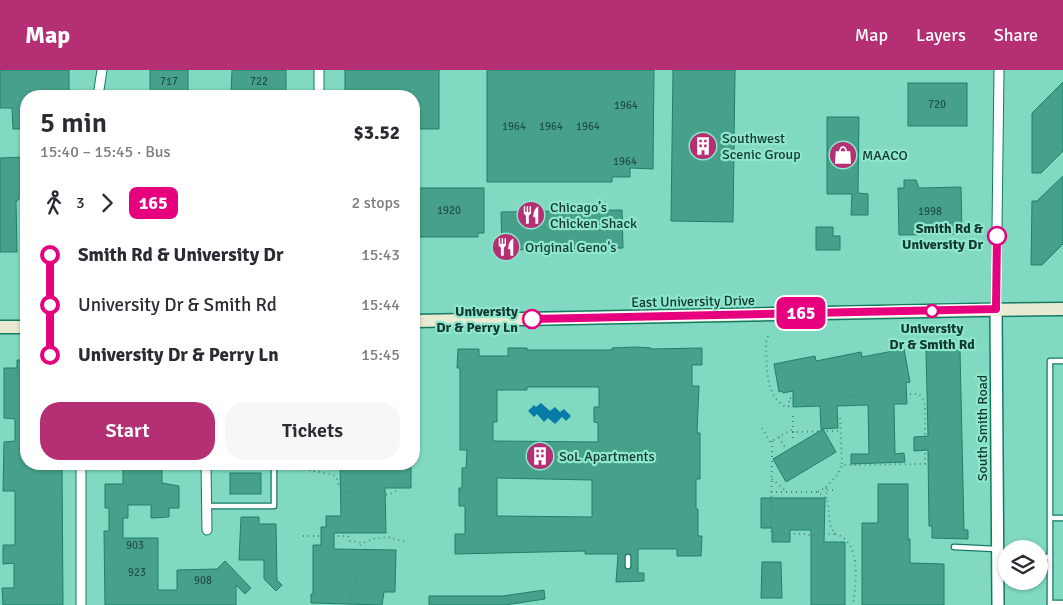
<!DOCTYPE html>
<meta charset="utf-8">
<style>
:root{--surface:#fff;--page:#f7f7f7;--text:#2b2b33;--muted:#7c7c81;--accent:#b42f73}
body{margin:0;font-family:Signika,sans-serif;background:var(--page);color:var(--text);height:100vh;display:flex;flex-direction:column;font-size:19px;white-space:nowrap}
*{box-sizing:border-box;margin:0}
p{font-size:16px;color:var(--muted)}
.icon{flex:none;width:28px;height:28px;fill:none;stroke:currentColor;stroke-width:2;stroke-linecap:round;stroke-linejoin:round}
.map{position:relative;flex:1;overflow:hidden}
.details{position:absolute;left:20px;top:20px;width:400px;height:380px;display:flex;flex-direction:column;background:var(--surface);border-radius:20px;box-shadow:0 1px 4px #0004}
.details>*{flex:none}
.badge{padding:0 10px;border-radius:8px;font-size:18px;line-height:32px}
.fabs{position:absolute;left:998px;top:470px;display:grid;gap:10px}
.fabs a{display:grid;place-items:center;width:50px;height:50px;border-radius:50%;background:var(--surface);box-shadow:0 1px 4px #0004;font-size:25px}
.map>.badge{position:absolute;translate:-50% -50%;box-shadow:0 0 0 2px #fff}
.legs{display:flex;align-items:center;gap:8px;height:55px;padding:0 20px;font-size:16px}
.legs p{margin-inline-start:auto}
.summary{display:flex;align-items:center;justify-content:space-between;height:85px;padding:0 20px}
h1{font-size:28px;font-weight:600;line-height:38px}
.primary-button{display:flex;gap:10px;margin-top:auto;padding:10px 20px}
.primary-button a{flex:1;height:58px;border-radius:20px;background:var(--accent);color:#fff;font-size:20px;font-weight:600;line-height:58px;text-align:center}
.primary-button a+a{background:var(--page);color:var(--text)}
ul{padding:0 20px;list-style:none}
li{display:flex;align-items:center;gap:18px;height:50px;font-size:19px}
li i{display:grid;place-items:center;width:8px;height:100%;margin:0 6px;background:currentColor}
li i::after{content:'';width:12px;height:12px;margin:-6px;border:4px solid;border-radius:50%;background:var(--surface)}
li p{margin-inline-start:auto}
li:first-child i{background:linear-gradient(#0000 50%,currentColor 0)}
li:last-child i{background:linear-gradient(currentColor 50%,#0000 0)}
header{display:flex;align-items:center;gap:30px;box-sizing:border-box;height:70px;padding:0 25px;background:var(--accent);color:#fff}
header strong{font-size:24px}
nav{display:flex;gap:28px;margin-inline-start:auto;font-size:18px}
.map>svg:first-child{display:block}
.water{fill:#097ba9}
.building{fill:#47a18a;stroke:#1f806a;fill-rule:evenodd}
.lines{fill:none;stroke-linecap:round;stroke-linejoin:round}
.service-casing{stroke:#157a64;stroke-width:7}
.minor-casing{stroke:#157a64;stroke-width:11}
.tertiary-casing{stroke:#157a64;stroke-width:14}
.secondary-casing{stroke:#157a64;stroke-width:15}
.path{stroke:#4b8c7a;stroke-width:2;stroke-dasharray:1 4;stroke-linecap:butt}
.service{stroke:#fff;stroke-width:4.5}
.minor{stroke:#fff;stroke-width:9}
.tertiary{stroke:#fff;stroke-width:11}
.secondary{stroke:#e8ebd1;stroke-width:12}
.line-1-casing{stroke:#fff;stroke-width:11}
.line-1{stroke:#e6007e;stroke-width:8}
.stop-1-dot{fill:#fff;stroke:#e6007e;stroke-width:2.5}
.labels{text-anchor:middle;stroke-width:4.5;stroke-linejoin:round;paint-order:stroke}
.number-label{font-size:11px;fill:#1f5246}
.poi-label{font-size:14px;fill:#12382f;stroke:#8de6cd;text-anchor:start}
.stop-label{font-size:14px;font-weight:bold;fill:#12382f;stroke:#8de6cd;text-anchor:end}
.street-label{font-size:14px;fill:#12382f;stroke:#8de6cd}
</style>
<header>
<strong>Map</strong>
<nav><a>Map</a><a>Layers</a><a>Share</a></nav>
</header>
<div class="map">
<svg width="1063" height="535" viewBox="0 0 1063 535">
<rect width="100%" height="100%" fill="#80d9c0"/>
<path class="water" d="M541,333L550,341L555,337L560,342L564,339L571,346L566,351L562,347L555,354L548,348L544,352L537,344L534,347L528,341L534,335L536,337Z"/>
<g class="building">
<path d="M0,0H69V26H26V59H13L12,38H0Z"/>
<path d="M150,0H188V23L185,26H150Z"/>
<path d="M232,0H286V26H235L231,23Z"/>
<path d="M345,0H439V59H414V26H345Z"/>
<path d="M487,0H654L653,99L630,98V107H612V112H487Z"/>
<path d="M673,0H735L733,152L671,151Z"/>
<path d="M1063,12V81L1041,103H1032V43Z"/>
<rect x="908" y="13" width="59" height="43"/>
<path d="M827,47H859L858,123L868,124V145H851L852,124H827Z"/>
<path d="M26,87V122L16,132L17,182H0V88Z"/>
<path d="M1063,106V174L1042,195H1031L1032,131H1037Z"/>
<path d="M904,110H916L919,118L961,117L962,164L899,165L898,118H904Z"/>
<path d="M414,118H484V163H478V167H414Z"/>
<path d="M622,140L623,178L502,180L501,142Z"/>
<path d="M816,157H833V166H840V180H816Z"/>
<path d="M635,277L651,278V279L702,278V295H692V316H699L697,363H700V409H696V439H698V466H702L701,486H677V479H638V503H644V511L616,512L618,484H585V481L455,484V464H465V436H459V418H462V398H466L467,380H460V298H457L458,279H479V286H508V278H527V280H612V278ZM527,317H599V337H594V352L598,353V372L493,371V352H497V320H527ZM497,408L592,410V447L497,446Z"/>
<path d="M904,279L910,312L906,313L907,334H894L895,384L904,383L905,392L851,394V384H869L868,335L837,336L838,358L821,359L820,336L793,337V321L783,323L782,321L779,322L774,294L815,286L816,291L861,282L862,287Z"/>
<path d="M960,280L964,460H968V469L932,468V456H929L928,380L914,381V367L928,366L926,281Z"/>
<path d="M17,290H26V394H62L63,535H3L2,518H14V493L3,494V475H15V421H3L4,372L15,371V349L4,348V298H17Z"/>
<path d="M823,359L836,382L786,412L773,389Z"/>
<path d="M123,394H162V413L179,416V438H169V447L151,448V435H128V448H123V468H158V520H177V500L217,499L225,491L251,518L245,524L236,515V535H105L104,461H109V438H105V414H123Z"/>
<path d="M340,394H379V398H401V394H411V418H385L386,463H334V479L396,480L395,522H384L382,535L311,533V524H313V475H321V457H326V446H341Z"/>
<rect x="230" y="403" width="31" height="21"/>
<path d="M878,414H908V469H910V493L944,494V535H862V453H878Z"/>
<path d="M761,428H825L824,472H845V535H811V460H790V472H772V458H761Z"/>
<path d="M241,447H259V454H276L277,510L282,515L276,521L264,509V490H239Z"/>
<path d="M762,492H781L782,528H761Z"/>
<path d="M544,520L545,529L505,535H429V526H503Z"/>
</g>
<g class="lines">
<defs>
<g id="service">
<path d="M207,436H274V394"/>
<path d="M1051,448H1063"/>
<path d="M954,477L996,479"/>
<path d="M628,487V496"/>
<path d="M1039,487H1049"/>
<path d="M1039,497H1050"/>
<path d="M1050,533H1063"/>
<path d="M1050,535V291H1063"/>
</g>
<g id="minor">
<path d="M319,0V26"/>
<path d="M98,26L102,0"/>
<path d="M996,239L999,0"/>
<path d="M206,394L207,460"/>
<path d="M81,535V394"/>
</g>
<path id="tertiary" d="M996,239L998,535"/>
<g id="secondary">
<path d="M414,251L978,240L1063,239"/>
<path d="M0,257H26"/>
</g>
</defs>
<use href="#service" class="service-casing"/>
<use href="#minor" class="minor-casing"/>
<use href="#tertiary" class="tertiary-casing"/>
<use href="#secondary" class="secondary-casing"/>
<g class="path">
<path d="M768,266L766,272C767,293 764,326 786,337L789,336V328L919,324L923,329L925,335V394L842,395L840,344"/>
<path d="M793,346V362L840,361"/>
<path d="M762,358L770,372L793,359"/>
<path d="M793,362V371"/>
<path d="M779,367L785,377"/>
<path d="M309,400C316,402 332,403 336,407C338,410 338,416 340,418C344,423 350,421 355,424L360,422L383,421L384,424L388,425L396,421"/>
<path d="M772,409L787,422"/>
<path d="M826,417L838,404L842,395"/>
<path d="M827,420H837"/>
<path d="M771,422H817L825,427L828,432L830,455L835,464L807,465L805,464L771,463C771,432 772,402 772,371"/>
<path d="M818,422L826,417L827,430"/>
<path d="M835,464C862,471 856,513 853,535"/>
<path d="M303,466H348L350,471L363,473L373,469L386,467L404,471"/>
<path d="M350,535L352,523L350,520L358,513C350,502 358,485 361,473"/>
</g>
<use href="#service" class="service"/>
<use href="#minor" class="minor"/>
<use href="#tertiary" class="tertiary"/>
<use href="#secondary" class="secondary"/>
</g>
<g class="lines">
<defs>
<path id="line-1" d="M532,249L996,239L997,166"/>
</defs>
<use href="#line-1" class="line-1-casing"/>
<use href="#line-1" class="line-1"/>
</g>
<defs>
<symbol id="building-disc" viewBox="-11 -11 22 22"><circle r="9.5" fill="#b42f73" stroke="#8de6cd"/><path d="M-4-6H4V6H1V3H-1V6H-4ZM-2.5-4.3h1.7v1.8h-1.7ZM.8-4.3h1.7v1.8H.8ZM-2.5-1h1.7V.8h-1.7ZM.8-1h1.7V.8H.8Z" fill="#fff"/></symbol>
<symbol id="shop-disc" viewBox="-11 -11 22 22"><circle r="9.5" fill="#b42f73" stroke="#8de6cd"/><path d="M-5-2.5h2.3a2.7 3.5 0 0 1 5.4 0H5L5.5 6h-11ZM-1.5-2.5h3a1.5 2.3 0 0 0-3 0Z" fill="#fff"/></symbol>
<symbol id="restaurant-disc" viewBox="-11 -11 22 22"><circle r="9.5" fill="#b42f73" stroke="#8de6cd"/><path d="M-5-6h1v4h1v-4h1v4h1v-4h1v5L-1.5 .5V6h-2V.5L-5-1ZM5-6V6H3V1.5H1.5Q1.5-4 5-6Z" fill="#fff"/></symbol>
</defs>
<g fill-rule="evenodd">
<use href="#building-disc" x="687" y="60" width="32" height="32"/>
<use href="#shop-disc" x="827" y="69" width="32" height="32"/>
<use href="#restaurant-disc" x="515" y="129" width="32" height="32"/>
<use href="#restaurant-disc" x="490" y="161" width="32" height="32"/>
<use href="#building-disc" x="524" y="370" width="32" height="32"/>
</g>
<g class="stop-1-dot">
<circle cx="997" cy="166" r="9"/>
<circle cx="932" cy="241" r="6"/>
<circle cx="532" cy="249" r="9"/>
</g>
<g class="labels">
<g class="number-label">
<text x="169" y="15">717</text>
<text x="259" y="15">722</text>
<text x="937" y="38">720</text>
<text x="626" y="39">1964</text>
<text x="514" y="60">1964</text>
<text x="551" y="60">1964</text>
<text x="588" y="60">1964</text>
<text x="625" y="95">1964</text>
<text x="449" y="144">1920</text>
<text x="930" y="145">1998</text>
<text x="135" y="479">903</text>
<text x="137" y="506">923</text>
<text x="203" y="514">908</text>
</g>
<g class="poi-label">
<text x="722" y="73">Southwest<tspan x="722" dy="16">Scenic Group</tspan></text>
<text x="862" y="90">MAACO</text>
<text x="550" y="142">Chicago’s<tspan x="550" dy="16">Chicken Shack</tspan></text>
<text x="525" y="182">Original Geno's</text>
<text x="559" y="391">SoL Apartments</text>
</g>
<g class="stop-label">
<text x="983" y="163">Smith Rd &amp;<tspan x="983" dy="16">University Dr</tspan></text>
<text x="518" y="246">University<tspan x="518" dy="16">Dr &amp; Perry Ln</tspan></text>
<text x="932" y="263" text-anchor="middle">University<tspan x="932" dy="16">Dr &amp; Smith Rd</tspan></text>
</g>
<g class="street-label">
<text transform="translate(693 231) rotate(-1)" y="5">East University Drive</text>
<text transform="translate(982 358) rotate(-90)" y="5">South Smith Road</text>
</g>
</g>
</svg>
<div class="fabs">
<a><svg class="icon" aria-label="layers" viewBox="0 0 24 24"><path d="M12 4l9 5-9 5-9-5zM3 14l9 5 9-5"/></svg></a>
</div>
<b class="badge" style="left:801px;top:243px;background:#e6007e;color:#fff">165</b>
<section class="details">
<div class="summary"><div><h1>5 min</h1><p>15:40 – 15:45 · Bus</p></div><b>$3.52</b></div>
<div class="legs"><svg class="icon" aria-label="walk" viewBox="0 0 24 24"><circle cx="13" cy="4" r="2"/><path d="M13 8l-2 6 4 7M11 14l-3 7M7 12l3-4h3l4 4"/></svg>3<svg class="icon" aria-label="forward" viewBox="0 0 24 24"><path d="M9 5l7 7-7 7"/></svg><b class="badge" style="background:#e6007e;color:#fff">165</b><p>2 stops</p></div>
<ul>
<li><i style="color:#e6007e"></i><b>Smith Rd &amp; University Dr</b><p>15:43</p></li>
<li><i style="color:#e6007e"></i><span>University Dr &amp; Smith Rd</span><p>15:44</p></li>
<li><i style="color:#e6007e"></i><b>University Dr &amp; Perry Ln</b><p>15:45</p></li>
</ul>
<div class="primary-button"><a>Start</a><a>Tickets</a></div>
</section>
</div>
